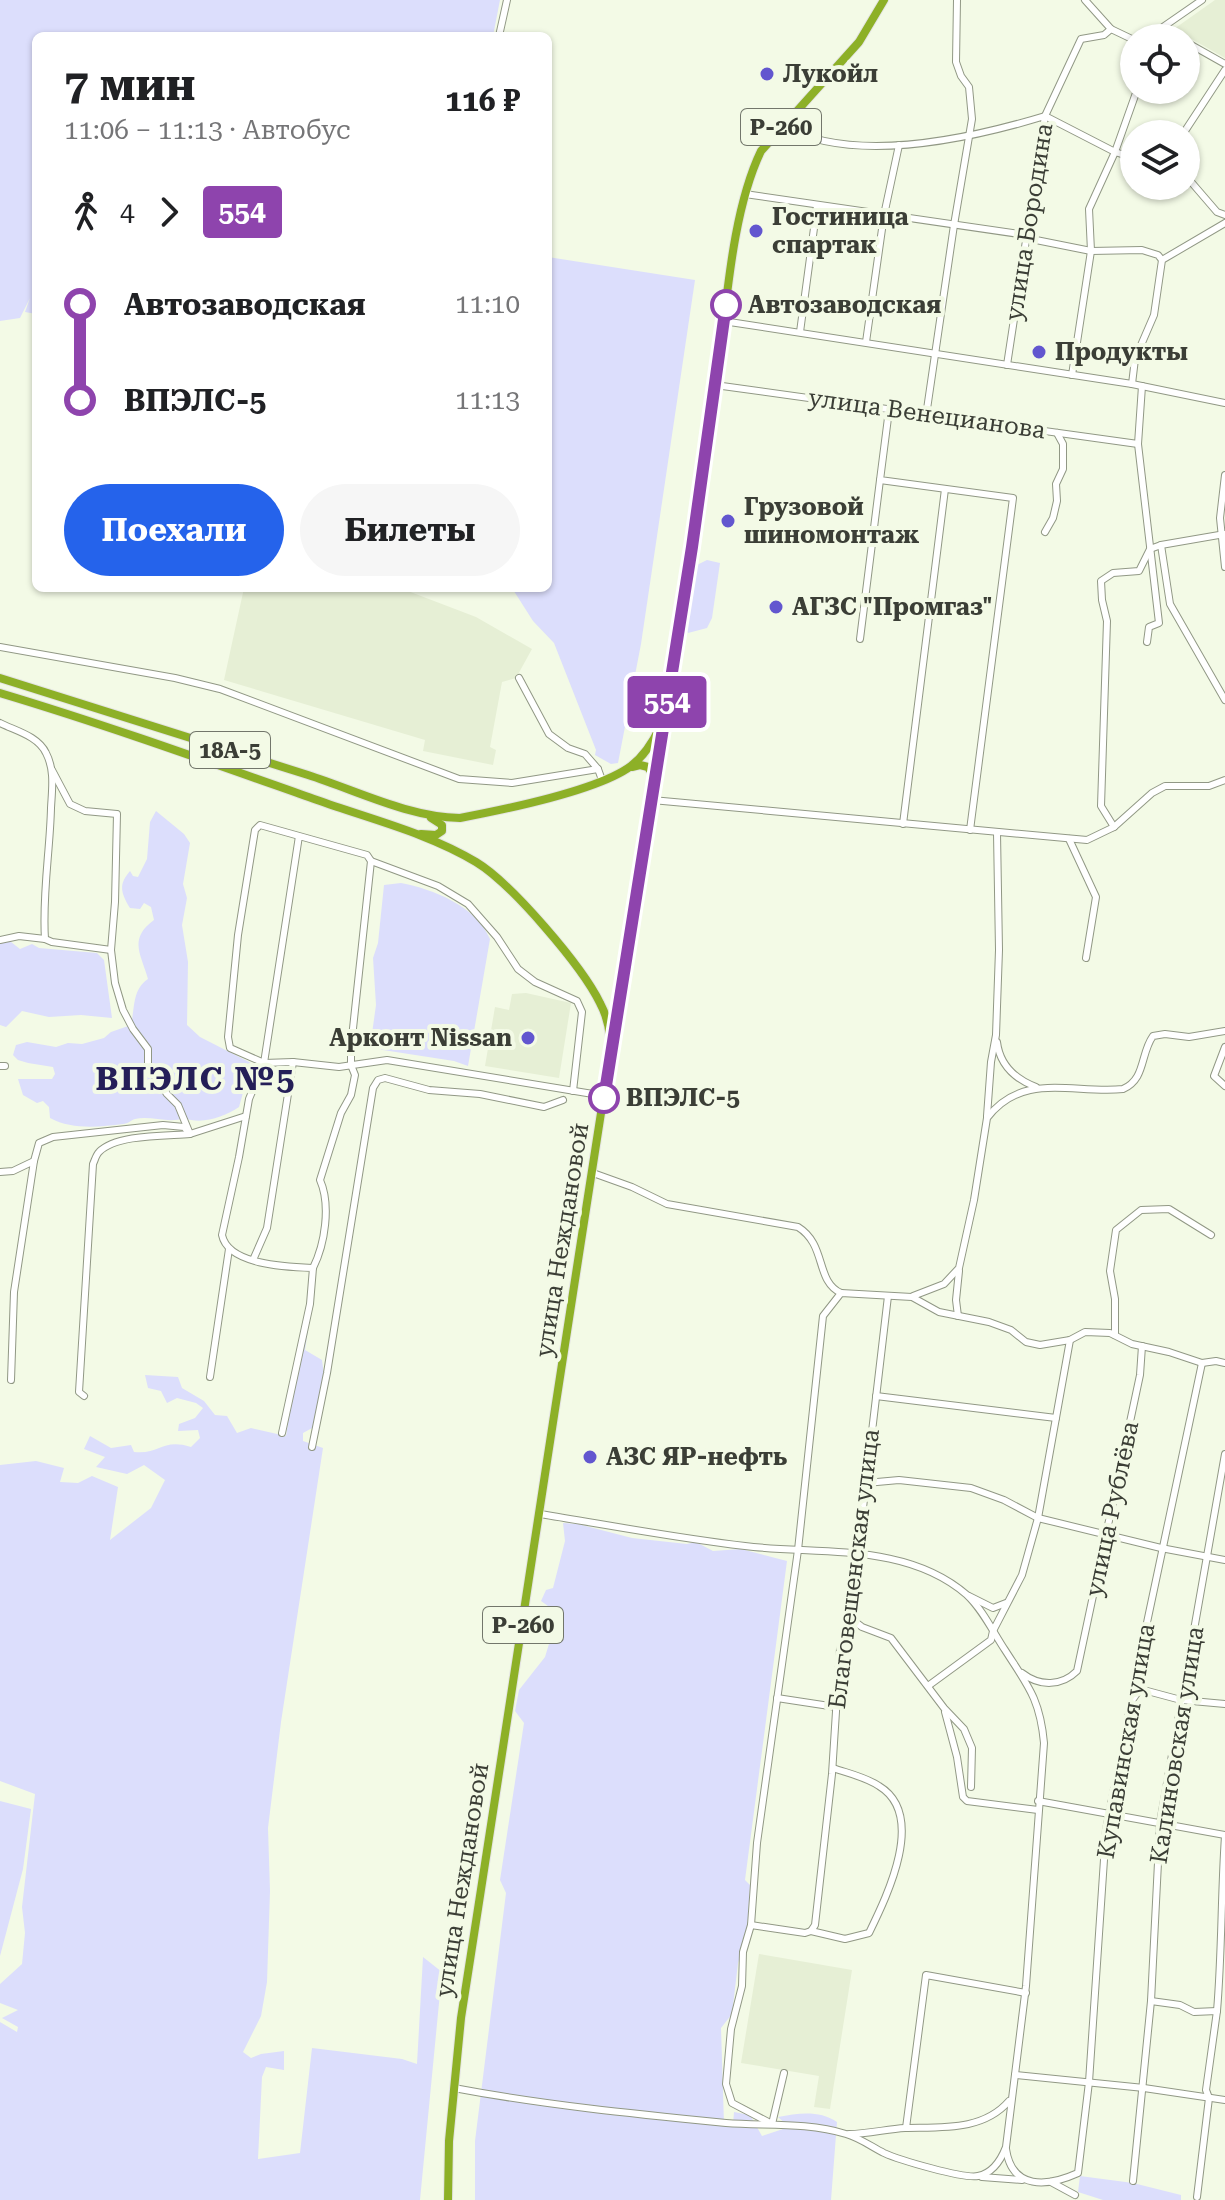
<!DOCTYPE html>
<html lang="ru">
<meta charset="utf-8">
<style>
:root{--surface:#fff;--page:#f6f6f6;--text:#202124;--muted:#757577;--accent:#2563eb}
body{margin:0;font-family:"Roboto Serif",serif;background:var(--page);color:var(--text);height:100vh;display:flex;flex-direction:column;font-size:30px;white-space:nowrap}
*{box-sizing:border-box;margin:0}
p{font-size:26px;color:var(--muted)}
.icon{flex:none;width:44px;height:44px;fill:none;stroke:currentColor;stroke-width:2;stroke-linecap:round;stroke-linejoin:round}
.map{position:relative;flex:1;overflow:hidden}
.panel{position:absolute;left:32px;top:32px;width:520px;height:560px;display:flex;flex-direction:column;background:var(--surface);border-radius:12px;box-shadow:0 2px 6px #0004}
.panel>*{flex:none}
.badge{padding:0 16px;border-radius:6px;font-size:28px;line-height:52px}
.tools{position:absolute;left:1120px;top:24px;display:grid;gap:16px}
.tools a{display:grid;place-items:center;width:80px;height:80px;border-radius:50%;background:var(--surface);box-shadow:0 2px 6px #0004;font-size:40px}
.map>.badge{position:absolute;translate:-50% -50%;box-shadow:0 0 0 4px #fff}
.legs{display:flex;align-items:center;gap:12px;height:88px;padding:0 32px;font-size:26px}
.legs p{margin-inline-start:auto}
.head{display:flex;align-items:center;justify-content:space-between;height:136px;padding:0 32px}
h1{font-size:44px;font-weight:700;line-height:60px}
.action{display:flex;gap:16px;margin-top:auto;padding:16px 32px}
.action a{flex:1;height:92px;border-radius:48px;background:var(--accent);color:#fff;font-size:32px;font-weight:700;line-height:92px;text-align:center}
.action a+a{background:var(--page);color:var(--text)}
ul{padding:0 32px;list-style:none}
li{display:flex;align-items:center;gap:28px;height:96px;font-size:30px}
li i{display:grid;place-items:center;width:12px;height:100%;margin:0 10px;background:currentColor}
li i::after{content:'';width:20px;height:20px;margin:-10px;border:6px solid;border-radius:50%;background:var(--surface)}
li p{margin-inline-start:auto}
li:first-child i{background:linear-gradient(#0000 50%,currentColor 0)}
li:last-child i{background:linear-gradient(currentColor 50%,#0000 0)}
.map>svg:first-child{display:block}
.built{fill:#e6efd5}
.green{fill:#dcdefc}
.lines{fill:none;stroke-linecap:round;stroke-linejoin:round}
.minor-casing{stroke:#919885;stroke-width:8}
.highway-casing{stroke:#e4e4e3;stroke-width:10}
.minor{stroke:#fff;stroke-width:6}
.highway{stroke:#8db027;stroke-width:8}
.line-1-casing{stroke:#fff;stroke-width:18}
.line-1{stroke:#8e44ad;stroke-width:12}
.poi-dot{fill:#6256cf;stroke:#f3fae6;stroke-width:3}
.stop-1-dot{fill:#fff;stroke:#8e44ad;stroke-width:4}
.labels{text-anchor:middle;stroke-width:8;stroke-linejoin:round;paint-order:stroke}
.shield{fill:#f3fae6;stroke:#72766b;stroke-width:2}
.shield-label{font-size:22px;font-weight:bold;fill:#3b3e36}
.poi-label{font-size:24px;font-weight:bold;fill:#3b3e36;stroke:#f3fae6;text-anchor:start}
.street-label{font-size:24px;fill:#3b3e36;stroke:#f3fae6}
.stop-label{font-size:24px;font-weight:bold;fill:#3b3e36;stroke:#f3fae6;text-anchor:start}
.district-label{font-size:32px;font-weight:bold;letter-spacing:2px;fill:#251f58;stroke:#f3fae6}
</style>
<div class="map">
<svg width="1225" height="2200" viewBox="0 0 1225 2200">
<rect width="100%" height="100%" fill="#f3fae6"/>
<g class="built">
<path d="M1215,0H1225V58L1174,29Z"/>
<path d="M244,588H400L476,617L532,649L516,678L502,682L490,747L496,750L493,765L423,751L425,740L224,680Z"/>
<path d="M526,993L571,1003L559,1078L485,1066L495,1007L509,1010L512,994Z"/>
<path d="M759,1954L852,1970L830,2109L814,2107L819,2076L741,2063Z"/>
</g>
<g class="green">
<path d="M0,0H500L493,36H36V314L25,312L30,298L20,318L0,321Z"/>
<path d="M548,257L695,280L641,644L618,763L611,764L595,755L596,750L554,643L533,621L512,588H548Z"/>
<path d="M707,560L720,563L712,618L707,628L688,633L686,630L694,572L697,565Z"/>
<path d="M156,811L184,834L190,843L183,884L187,898L182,925L188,962L187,1025L200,1037L255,1065L246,1082L239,1107C224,1117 202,1125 184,1118C169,1124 150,1115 135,1119C131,1120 128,1124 123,1124C100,1127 72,1130 50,1118L49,1107L43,1101L37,1103L23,1095L18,1079H52L55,1074L53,1067L28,1063L18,1060L13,1055L16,1045L27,1042L56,1047L68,1043L82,1044L104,1038L111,1032L131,1025C135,1008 132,990 148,979C141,954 128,939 154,920L151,907L144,903L140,909L130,908C121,893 118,885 130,871L133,876L138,877L147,859L150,822Z"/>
<path d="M401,883C433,889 476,906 490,939L468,1066L454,1061L370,1048L376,1005L373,958L378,943L384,885Z"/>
<path d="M0,939L11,942L20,949L32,944L39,948L97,953L104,960L112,1018L81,1015L49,1017L22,1011L6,1027L0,1025Z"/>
<path d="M302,1330H308L305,1350L322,1360L324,1375L314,1427L303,1433V1441L323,1448L281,1722L268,1828L270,1891L267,1982L261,2016L243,2052L251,2058L261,2054L284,2051V2070L266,2067L262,2077L258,2159L300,2153L312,2048L402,2059L417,2064L423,1957L442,1972L420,2200H0V2022L17,2032L18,2027L2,2018L18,2010L0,2003V1984L22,1964L25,1933L22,1907L35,1794L0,1781V1465L36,1461L64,1468L60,1482L78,1483L92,1476L118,1487L110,1540L151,1508L165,1480L144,1465L127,1474L96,1467L105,1457L84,1449L90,1436L111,1448L131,1445L134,1452C160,1455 162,1438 191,1447L200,1438L198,1430L178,1431L179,1424L195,1418L203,1408L196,1403L177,1398L167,1403L161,1391L148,1388L145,1375L178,1377L182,1388L204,1401L215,1415L227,1416L237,1433L251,1428L286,1436Z"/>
<path d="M563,1523L578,1524L632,1538L687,1544L696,1542L713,1551L741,1549L787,1561L745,1880L750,1885L747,1933L738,1963L732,2014L721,2028L724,2124H733L734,2112L750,2115L762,2136L789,2127L778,2117C799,2113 819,2110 837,2122L831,2200H475V2141L506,1893L500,1880L524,1723L515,1711L519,1690L545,1657L552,1634L546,1617L548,1606L541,1601L546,1590L553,1588L565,1541Z"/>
<path d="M0,1801L31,1809L23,1869L0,1956Z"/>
<path d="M1080,2176L1133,2183L1181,2195V2200H1103L1078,2192Z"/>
</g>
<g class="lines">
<defs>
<g id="minor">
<path d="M1085,0L1111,29"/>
<path d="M499,36L507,0"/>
<path d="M1156,38L1163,27L1202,0"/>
<path d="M1165,38L1174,36L1179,38"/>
<path d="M1186,42L1225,64"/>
<path d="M782,126C855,165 969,139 1045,116L1115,152L1134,158"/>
<path d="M1183,134L1225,70"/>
<path d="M1186,176L1217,212L1225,215"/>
<path d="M745,194L1026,235L1031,239L1091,251L1142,250L1158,255L1162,260"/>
<path d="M723,321L1132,384L1225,403"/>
<path d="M800,332L817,206"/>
<path d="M866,342L884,215L899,145"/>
<path d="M1007,365L1045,116L1081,39L1104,35L1111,29L1134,40"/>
<path d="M1072,375L1091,251L1089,209L1115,152L1137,90"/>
<path d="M1132,384L1135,359L1154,315L1162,260L1225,223"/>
<path d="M715,385L1138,444"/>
<path d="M1142,386L1138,444L1159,623L1149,627L1147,642"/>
<path d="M889,410L880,480L1013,498L970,830"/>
<path d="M926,416L954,225L972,119L969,87L961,76L956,62L957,0"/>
<path d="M1225,475L1220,518L1225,567"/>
<path d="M1045,532L1053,518L1057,501L1056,484L1063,469V444L1057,433"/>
<path d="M1161,545L1170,604L1225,700"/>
<path d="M860,639L880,480"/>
<path d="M0,647L175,678L220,689L459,779L512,783L598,769"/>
<path d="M519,678L549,734L568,748L585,754L598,769L602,780"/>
<path d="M0,723C16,731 38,736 46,753C55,770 52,789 51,808C50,851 42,895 45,939L52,942L111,950"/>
<path d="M52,770L70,804L85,811L117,814L115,902L111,950L115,983L123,1010L133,1029L148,1049V1066L167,1094L178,1105L190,1134C167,1136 116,1134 99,1152C96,1155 95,1160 93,1164L79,1392L84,1396"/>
<path d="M652,800L1087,840L1114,827L1152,793L1165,786H1209L1225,780"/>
<path d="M903,824L945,489"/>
<path d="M1114,827L1101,806L1107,621L1102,600L1101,581L1113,573L1139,571L1150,549L1161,545L1225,534"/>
<path d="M299,836L264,1063L230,1048L228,1037L238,935L255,830L260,825L367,855L371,861L351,1047V1065L355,1075L351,1095L341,1113L320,1180C331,1205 325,1244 313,1268"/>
<path d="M1069,839L1096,897L1086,958"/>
<path d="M371,861L438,886L468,904L497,937L518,969L535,982L577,1001L582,1012L573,1091"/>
<path d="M0,940L19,936L45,939"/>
<path d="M997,1042C1000,1066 1015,1079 1036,1087"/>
<path d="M1225,1047L1214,1076L1225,1086"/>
<path d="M0,1066H5"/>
<path d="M987,1116L991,1062L996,1035L999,950L997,833"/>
<path d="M0,1172L13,1171L34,1161L39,1143L53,1137L163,1125L184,1127L190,1134L246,1116"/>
<path d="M593,1173L632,1187L667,1204L798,1227C827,1245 815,1281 841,1293"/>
<path d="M253,1260L267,1228L293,1062"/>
<path d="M913,1296L944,1284L959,1268L974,1200L987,1118C1023,1071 1073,1094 1123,1089C1146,1079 1140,1054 1153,1036L1165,1034L1189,1037L1225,1031"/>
<path d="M958,1316L956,1300L959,1271"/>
<path d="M1115,1335V1299L1110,1271L1116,1230L1141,1210L1169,1209L1211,1235"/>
<path d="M210,1377L229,1249"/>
<path d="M11,1380L14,1292L34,1161"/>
<path d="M876,1396L1056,1418"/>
<path d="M282,1433L310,1304L313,1268C287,1267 228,1265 222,1235L239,1157L249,1099L264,1063L293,1062L339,1067L387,1060L605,1096"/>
<path d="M312,1447L327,1373L373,1088L378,1080L385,1078L429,1090L480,1094L544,1107L563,1100"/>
<path d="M866,1483L899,1480L971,1488L1004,1500L1038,1518L1161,1548L1225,1560"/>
<path d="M969,1596L993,1608L1006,1603"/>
<path d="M850,1618L862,1627L891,1638L944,1708L964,1729L972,1748L971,1787"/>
<path d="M1022,1673C1040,1687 1062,1686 1077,1671L1140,1375L1142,1346"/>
<path d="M928,1686L991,1640L993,1631L1022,1575L1038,1518L1070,1340"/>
<path d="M1140,1689L1181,1700L1225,1704"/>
<path d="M777,1698L836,1707"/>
<path d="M945,1712L957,1757L963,1797L967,1801L1038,1810"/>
<path d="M1038,1801L1225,1835"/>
<path d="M751,1925L805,1933L811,1931L815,1925L832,1774L840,1649L850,1618L888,1296"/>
<path d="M811,1931L845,1939L869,1933C887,1896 927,1815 879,1786C866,1777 847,1773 833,1768"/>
<path d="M1151,2001L1180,2005L1194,2012L1217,2011L1206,2090L1209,2098L1197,2197"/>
<path d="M1217,2011C1222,1953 1221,1895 1225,1836"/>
<path d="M784,2073L772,2124L732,2103L726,2084L731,2029L742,1986L743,1952L751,1925L757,1843L798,1550L823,1316L841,1293L912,1297L939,1312L989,1322L1011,1330L1026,1342L1040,1345L1070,1340L1085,1332L1110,1333L1132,1344L1169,1352L1202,1363L1216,1361L1225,1363"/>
<path d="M1015,2075L1144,2088L1225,2100"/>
<path d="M454,2088C544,2105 635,2114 726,2123C765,2126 807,2122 846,2134C860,2138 872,2147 884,2153C899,2160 964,2179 978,2176C993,2173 1001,2160 1006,2147L1026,1986L1044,1743C1040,1699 1028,1686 1005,1650C993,1632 983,1610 967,1595C906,1542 818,1555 745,1546C676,1538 608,1525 540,1514"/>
<path d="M906,2128L926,1975L1026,1993"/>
<path d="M849,2134C868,2134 887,2129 905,2128C942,2127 983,2131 1009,2101"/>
<path d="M1006,2149C1012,2190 1047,2187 1078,2173L1089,2082L1106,1830L1131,1702L1140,1689L1138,1665L1202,1363"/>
<path d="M982,2177L1022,2180"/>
<path d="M1133,2181L1151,2001L1160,1823L1225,1454"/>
<path d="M1051,2182L1075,2195"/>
</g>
<g id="highway">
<path d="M0,678C103,710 206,742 308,775C358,791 408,817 460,818C502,810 599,790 631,766C644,756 653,742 660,727"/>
<path d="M0,693C107,725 212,763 317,800C370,819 428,833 476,862C511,883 582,966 600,1003C606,1014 609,1025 610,1038"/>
<path d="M632,767L640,765L648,767L655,778"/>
<path d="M421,834L436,835L442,831V825L431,818"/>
<path d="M448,2200L449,2141L461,2018C535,1545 605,1071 684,599C698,515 710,430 721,345C728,285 735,205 761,151L859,42L884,0"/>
</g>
</defs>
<use href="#minor" class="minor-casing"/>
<use href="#highway" class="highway-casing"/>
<use href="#minor" class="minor"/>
<use href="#highway" class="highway"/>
</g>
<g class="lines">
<defs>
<path id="line-1" d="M604,1098L692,547L726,305"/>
</defs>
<use href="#line-1" class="line-1-casing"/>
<use href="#line-1" class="line-1"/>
</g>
<g class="poi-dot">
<circle cx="767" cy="74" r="8"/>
<circle cx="756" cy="231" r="8"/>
<circle cx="1039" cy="352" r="8"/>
<circle cx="728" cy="521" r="8"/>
<circle cx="776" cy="607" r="8"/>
<circle cx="528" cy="1038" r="8"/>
<circle cx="590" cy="1457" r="8"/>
</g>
<g class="stop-1-dot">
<circle cx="726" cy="305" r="14"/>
<circle cx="604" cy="1098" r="14"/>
</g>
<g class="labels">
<g class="shield">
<rect x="741" y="109" width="80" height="36" rx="6"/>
<rect x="190" y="732" width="80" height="36" rx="6"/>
<rect x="483" y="1607" width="80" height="36" rx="6"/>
</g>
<g class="shield-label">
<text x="781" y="135">Р-260</text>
<text x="230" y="758">18А-5</text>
<text x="523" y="1633">Р-260</text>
</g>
<g class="poi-label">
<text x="783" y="82">Лукойл</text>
<text x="772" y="225">Гостиница<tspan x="772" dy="28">спартак</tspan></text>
<text x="1055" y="360">Продукты</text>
<text x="744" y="515">Грузовой<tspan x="744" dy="28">шиномонтаж</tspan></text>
<text x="792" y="615">АГЗС "Промгаз"</text>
<text x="512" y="1046" text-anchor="end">Арконт Nissan</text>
<text x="606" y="1465">АЗС ЯР-нефть</text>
</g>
<g class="street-label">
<text transform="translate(1029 222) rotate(-81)" y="8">улица Бородина</text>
<text transform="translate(927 414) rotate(8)" y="8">улица Венецианова</text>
<text transform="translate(562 1240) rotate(-81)" y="8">улица Неждановой</text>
<text transform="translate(1112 1509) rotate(-78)" y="8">улица Рублёва</text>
<text transform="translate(854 1569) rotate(-83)" y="8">Благовещенская улица</text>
<text transform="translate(1126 1741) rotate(-80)" y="8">Купавинская улица</text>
<text transform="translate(1177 1745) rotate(-81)" y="8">Калиновская улица</text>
<text transform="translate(462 1880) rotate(-81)" y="8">улица Неждановой</text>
</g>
<g class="stop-label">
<text x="748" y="313">Автозаводская</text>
<text x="626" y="1106">ВПЭЛС-5</text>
</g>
<g class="district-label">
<text x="196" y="1090">ВПЭЛС №5</text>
</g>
</g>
</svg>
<div class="tools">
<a><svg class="icon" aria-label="locate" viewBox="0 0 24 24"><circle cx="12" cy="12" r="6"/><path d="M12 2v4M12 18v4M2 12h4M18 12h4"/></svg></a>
<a><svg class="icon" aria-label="layers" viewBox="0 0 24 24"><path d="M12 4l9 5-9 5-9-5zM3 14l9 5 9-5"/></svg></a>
</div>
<b class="badge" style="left:667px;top:702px;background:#8e44ad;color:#fff">554</b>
<section class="panel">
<div class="head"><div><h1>7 мин</h1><p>11:06 – 11:13 · Автобус</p></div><b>116 ₽</b></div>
<div class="legs"><svg class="icon" aria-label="walk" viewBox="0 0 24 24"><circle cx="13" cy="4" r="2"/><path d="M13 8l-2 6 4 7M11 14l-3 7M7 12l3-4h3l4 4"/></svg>4<svg class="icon" aria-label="forward" viewBox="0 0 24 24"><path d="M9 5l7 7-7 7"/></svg><b class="badge" style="background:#8e44ad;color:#fff">554</b></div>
<ul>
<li><i style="color:#8e44ad"></i><b>Автозаводская</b><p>11:10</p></li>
<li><i style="color:#8e44ad"></i><b>ВПЭЛС-5</b><p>11:13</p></li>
</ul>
<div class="action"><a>Поехали</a><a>Билеты</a></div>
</section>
</div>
